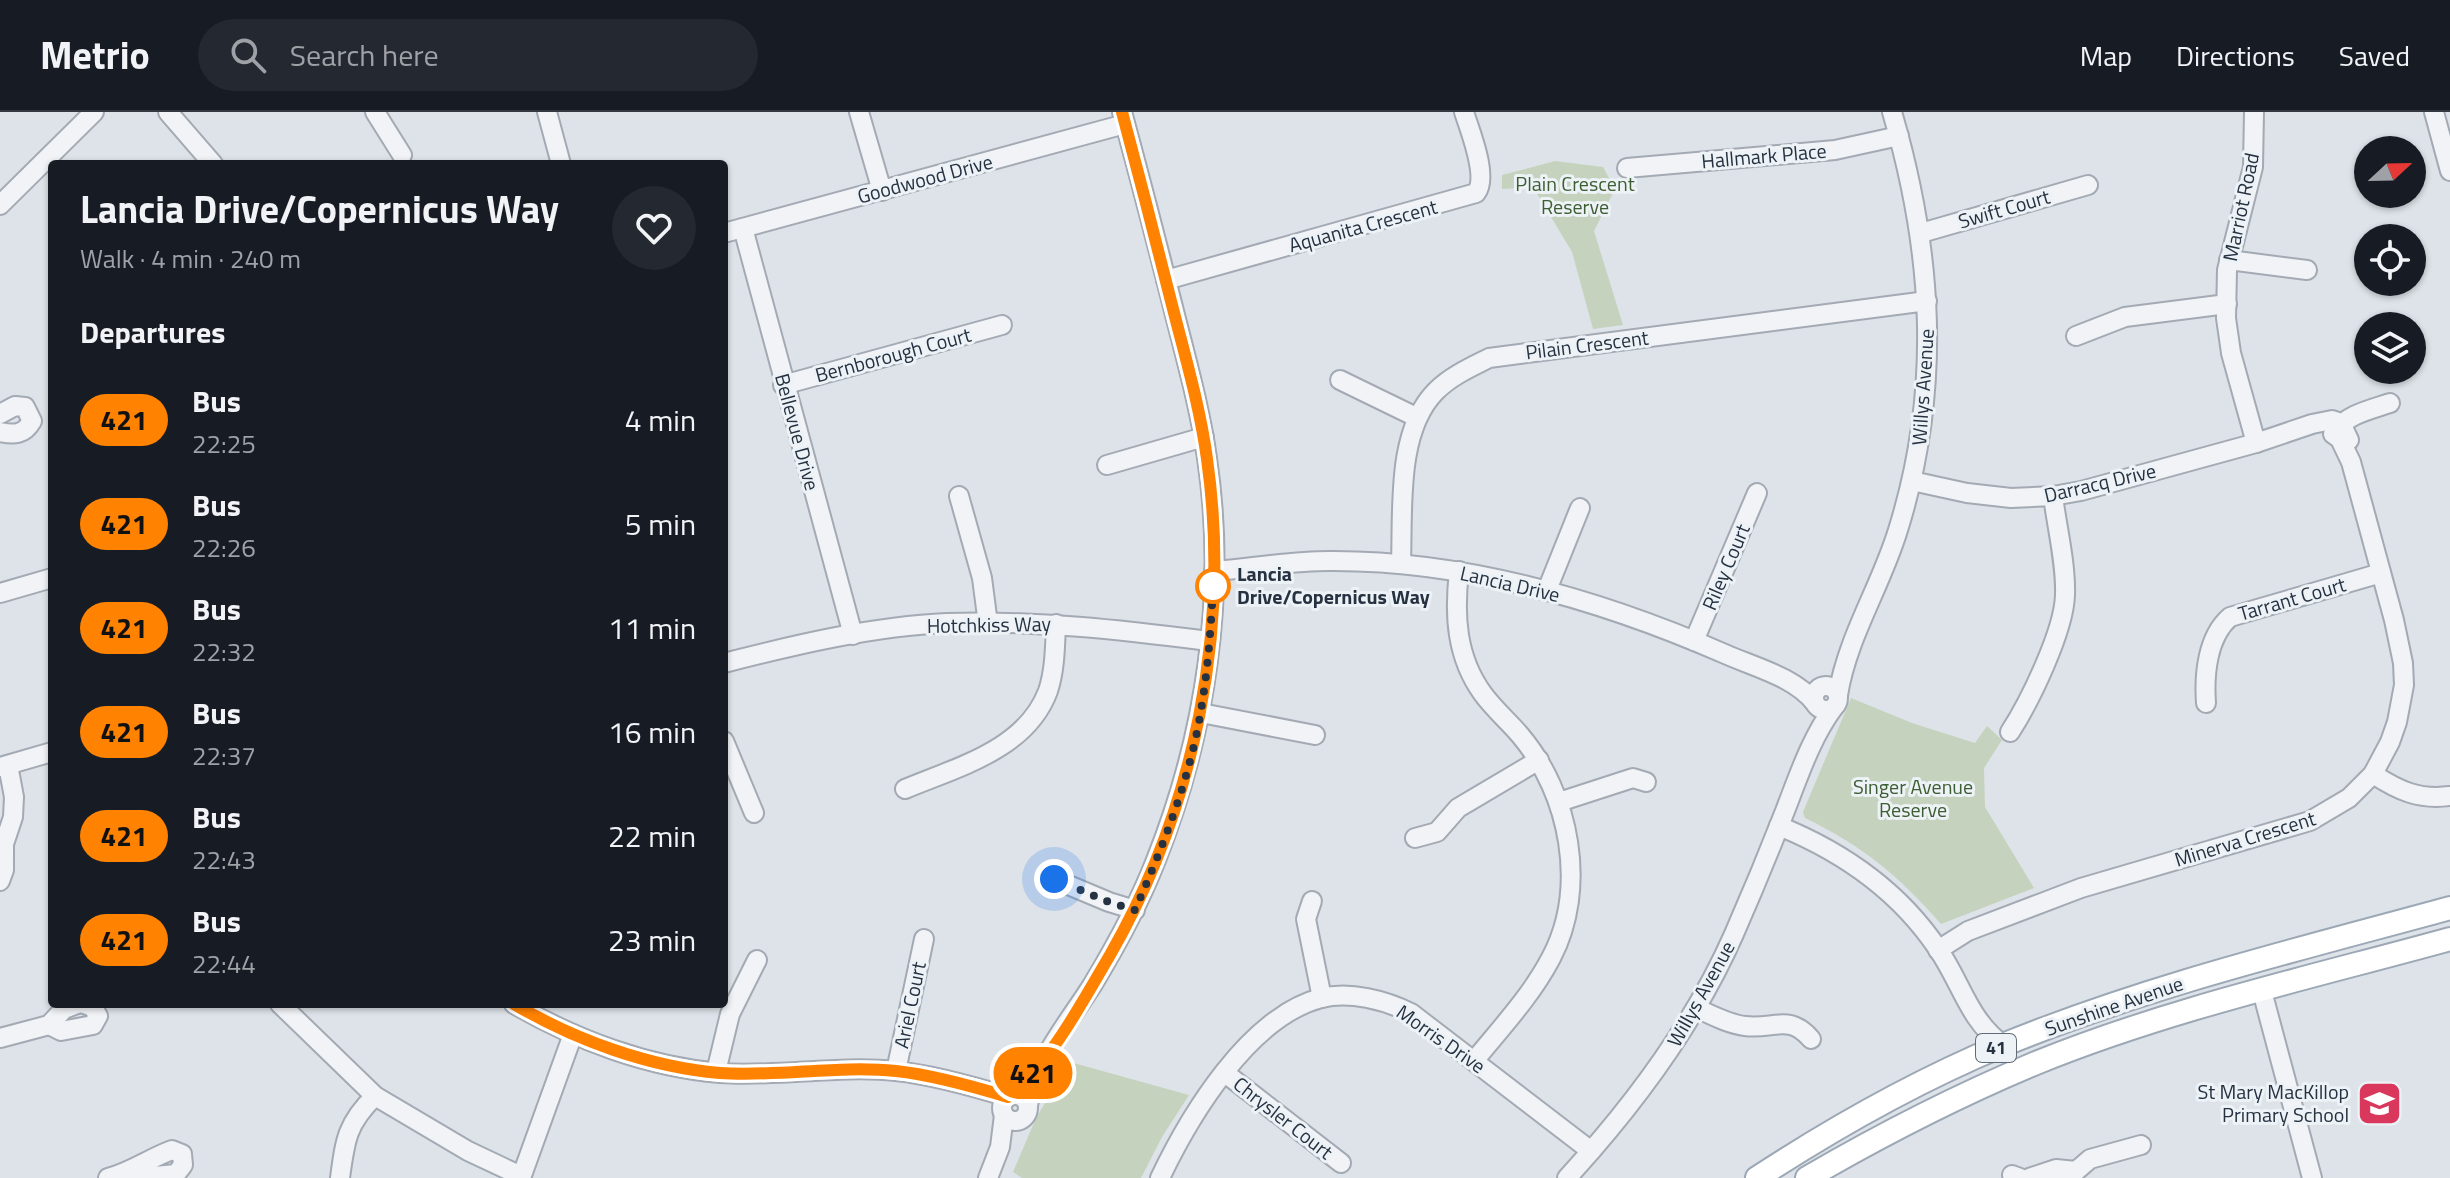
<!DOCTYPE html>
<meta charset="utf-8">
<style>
:root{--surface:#171b24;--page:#242831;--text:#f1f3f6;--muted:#9ea1a6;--line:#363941}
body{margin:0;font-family:"Titillium Web",sans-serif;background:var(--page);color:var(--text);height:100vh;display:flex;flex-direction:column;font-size:30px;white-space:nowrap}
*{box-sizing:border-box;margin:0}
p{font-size:26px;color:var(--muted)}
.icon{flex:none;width:44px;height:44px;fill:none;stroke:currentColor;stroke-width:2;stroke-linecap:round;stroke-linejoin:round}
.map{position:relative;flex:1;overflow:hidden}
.panel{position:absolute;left:48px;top:48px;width:680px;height:848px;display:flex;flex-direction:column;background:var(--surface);border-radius:8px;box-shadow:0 2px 6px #0004}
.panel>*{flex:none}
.badge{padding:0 16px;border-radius:26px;font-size:28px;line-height:52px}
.needle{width:52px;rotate:68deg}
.buttons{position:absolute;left:2354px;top:24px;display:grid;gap:16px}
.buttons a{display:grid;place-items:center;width:72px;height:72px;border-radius:50%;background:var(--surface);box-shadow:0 2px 6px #0004;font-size:40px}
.you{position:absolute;width:40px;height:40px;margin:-20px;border:6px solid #fff;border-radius:50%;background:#1a73e8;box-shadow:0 0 0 12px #1a73e833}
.map>.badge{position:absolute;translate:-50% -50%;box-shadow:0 0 0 4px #fff}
h2{padding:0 32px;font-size:30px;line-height:72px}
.round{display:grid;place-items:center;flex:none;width:84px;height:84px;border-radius:42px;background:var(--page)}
.overview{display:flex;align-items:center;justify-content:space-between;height:136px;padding:0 32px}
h1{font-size:38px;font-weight:700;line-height:60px}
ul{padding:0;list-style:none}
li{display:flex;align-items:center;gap:24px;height:104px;padding:0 32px}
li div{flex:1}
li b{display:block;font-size:30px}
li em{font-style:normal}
li .badge{min-width:88px;font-weight:700;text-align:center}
header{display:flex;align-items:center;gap:48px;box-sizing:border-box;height:112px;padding:0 40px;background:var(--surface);border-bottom:2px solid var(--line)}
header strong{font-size:38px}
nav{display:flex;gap:44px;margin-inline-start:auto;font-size:28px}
.search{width:560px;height:72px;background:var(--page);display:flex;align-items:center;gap:20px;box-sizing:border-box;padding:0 28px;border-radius:44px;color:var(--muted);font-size:30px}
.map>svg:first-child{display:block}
.green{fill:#c5d3be}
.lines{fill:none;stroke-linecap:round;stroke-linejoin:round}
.minor-casing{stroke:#a3aab3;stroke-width:22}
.major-casing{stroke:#9ca8b5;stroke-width:26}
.minor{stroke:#f1f3f7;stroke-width:18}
.major{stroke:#fff;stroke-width:22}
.line-casing{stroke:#fff;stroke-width:18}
.line{stroke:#ff8200;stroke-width:12}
.walk{stroke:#263241;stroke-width:8;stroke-dasharray:0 14.4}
.stop-dot{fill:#fff;stroke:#ff8200;stroke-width:4}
.labels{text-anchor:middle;stroke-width:6;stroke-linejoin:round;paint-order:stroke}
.shield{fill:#edf2f6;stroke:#626c77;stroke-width:2}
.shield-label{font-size:18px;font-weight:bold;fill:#263241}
.street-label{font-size:20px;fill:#263241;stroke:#edf2f6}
.park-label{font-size:20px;fill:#3d5d32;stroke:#edf2f6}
.stop-label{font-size:20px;font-weight:bold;fill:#263241;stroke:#edf2f6;text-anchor:start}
.poi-label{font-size:20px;fill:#263241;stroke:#edf2f6;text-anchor:end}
</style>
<header>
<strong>Metrio</strong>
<div class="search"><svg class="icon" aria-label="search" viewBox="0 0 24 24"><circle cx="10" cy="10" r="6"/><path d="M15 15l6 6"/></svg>Search here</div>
<nav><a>Map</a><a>Directions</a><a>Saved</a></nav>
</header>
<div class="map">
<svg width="2450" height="1066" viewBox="0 0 2450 1066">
<rect width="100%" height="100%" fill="#dee3e9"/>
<g class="green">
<path d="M1555,49L1603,55L1615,77L1594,119L1623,213L1593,217L1572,140L1533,75L1502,77V63Z"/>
<path d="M1851,586L1912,611L1975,631L1987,614L2002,628L1984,656L1985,695L2034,776L1941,812C1899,764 1863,734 1805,706L1803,700Z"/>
<path d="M1070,950L1189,983L1162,1025L1141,1066H1022L1013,1060L1036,1006Z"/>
</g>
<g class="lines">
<defs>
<g id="minor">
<path d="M168,0L213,52"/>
<path d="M375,0L402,43"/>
<path d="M547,0L561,52"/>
<path d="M859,0L882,79"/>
<path d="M2254,0L2253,55L2227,158L2226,206L2231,241L2256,331"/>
<path d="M2434,0L2450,59"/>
<path d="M1627,56L1835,38L1899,24"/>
<path d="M0,93L94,0"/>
<path d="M743,116L853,523"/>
<path d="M724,121L1125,12"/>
<path d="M1921,121L2088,73"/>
<path d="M2229,148L2307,158"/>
<path d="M1166,168L1476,81C1489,65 1470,19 1464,0"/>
<path d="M2076,224L2125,205L2227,192"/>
<path d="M1340,268L1416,305"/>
<path d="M783,273L1002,213"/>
<path d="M0,302L15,294L25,295L32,309C24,323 14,323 0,320"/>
<path d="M2334,320C2348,302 2369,298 2390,291"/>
<path d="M1107,353L1204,325"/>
<path d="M1912,369L1967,381L2011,386L2053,384L2081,379L2256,331L2312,312L2332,308L2341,311L2349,328"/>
<path d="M959,384L982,466L988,512"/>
<path d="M1401,451C1403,397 1396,319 1436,279C1451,264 1471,255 1489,246L1927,189"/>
<path d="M1214,459C1252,456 1291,449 1329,449C1466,448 1601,488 1725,542C1754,555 1795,565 1815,591"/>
<path d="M1459,459C1454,503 1456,545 1483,582C1494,597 1508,609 1520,623C1570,682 1588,776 1551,846C1531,884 1501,916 1474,949"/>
<path d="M1547,478L1580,396"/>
<path d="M0,481L52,466"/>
<path d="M1694,529L1757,381"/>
<path d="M724,551C794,533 874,514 947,511C1035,508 1122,518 1209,529"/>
<circle cx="1826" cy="586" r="12"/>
<path d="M1838,583C1847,526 1881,474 1898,418C1942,277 1933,140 1892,0"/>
<path d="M2206,591C2204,563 2207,525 2230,505L2381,461"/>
<path d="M1201,601L1315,623"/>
<path d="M2010,620C2030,589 2064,519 2065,483C2066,451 2057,416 2053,384"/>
<path d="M724,629L754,701"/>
<path d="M0,655L52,640"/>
<path d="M2373,662C2399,679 2419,688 2450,684"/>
<path d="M905,677C957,655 1026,638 1048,579C1055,558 1055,534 1056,512"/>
<path d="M1559,690L1633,666L1646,670"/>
<path d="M1779,714C1843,740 1899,779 1938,837C1962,872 1968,907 2003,933"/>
<path d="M1415,726L1437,720L1458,696L1539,648"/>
<path d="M1054,767L1109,790L1135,798"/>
<path d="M0,769L4,758V732L13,705L14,685L8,653"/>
<path d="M1312,789L1306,807L1322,886"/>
<path d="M1938,838L1968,819L2081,776L2310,709L2349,686L2373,662L2390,630L2397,610L2404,573L2403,551L2394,508L2351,350L2340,327L2333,322"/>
<path d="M2262,879L2312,1066"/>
<path d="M280,892L375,984L468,1039L521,1064"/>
<path d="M514,892C576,928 648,955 720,961C779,965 838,953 896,959C933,963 972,974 1008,985"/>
<path d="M1696,896C1712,903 1728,912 1745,914C1773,918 1789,901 1811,927"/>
<path d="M49,913L61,919L93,913L98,904L93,895L84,892"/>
<path d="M0,926L49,913L64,897L77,892"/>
<path d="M896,959L924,827"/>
<path d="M716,960L730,902L757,848"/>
<path d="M1225,961L1341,1051"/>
<circle cx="1015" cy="996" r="13"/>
<path d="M1028,993C1037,947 1068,911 1093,872C1117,832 1139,792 1156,748C1206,622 1227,481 1207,346C1200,296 1186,247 1174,199C1157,132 1140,66 1122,0"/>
<path d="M2076,1059L2090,1047L2141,1033"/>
<path d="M2012,1063L2020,1066"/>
<path d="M108,1066C131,1060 150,1046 172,1038L182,1042L183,1053L176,1062L144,1065L128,1061"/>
<path d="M340,1066C345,1028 347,1011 375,984"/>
<path d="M521,1066L573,922"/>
<path d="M988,1066L1000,1035L1004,1003"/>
<path d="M1160,1066C1190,1003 1249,905 1321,886C1350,879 1385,888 1411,901L1591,1039"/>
<path d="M1567,1066C1634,993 1694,913 1734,822C1752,781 1769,740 1785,699C1799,663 1811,626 1834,595"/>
<path d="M2029,1066L2056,1057L2076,1059"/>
</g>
<g id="major">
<path d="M1757,1066C1835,1015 1917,969 2003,933C2147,874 2300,837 2450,796"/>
<path d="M1807,1066C1881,1023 1957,984 2036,951C2169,897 2312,865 2450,827"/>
</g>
</defs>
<use href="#minor" class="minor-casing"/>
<use href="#major" class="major-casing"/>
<use href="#minor" class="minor"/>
<use href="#major" class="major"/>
</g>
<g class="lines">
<defs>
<path id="line" d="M514,892C575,928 649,955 720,961C779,965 838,953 896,959C933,963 972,974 1008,985C1048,955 1084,887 1110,843C1195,695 1231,516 1207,347C1200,295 1185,244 1172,193C1156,129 1139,64 1122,0"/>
</defs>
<use href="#line" class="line-casing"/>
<use href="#line" class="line"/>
<path class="walk" d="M1054,767L1109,790L1135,798C1163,734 1190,667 1201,598C1208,557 1211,515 1213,474"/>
</g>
<defs>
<symbol id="school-square" viewBox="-11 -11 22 22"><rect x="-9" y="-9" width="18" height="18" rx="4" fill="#d9375c" stroke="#edf2f6"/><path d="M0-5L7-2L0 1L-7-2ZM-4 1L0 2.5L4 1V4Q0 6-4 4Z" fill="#fff"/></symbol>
</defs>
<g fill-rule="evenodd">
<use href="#school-square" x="2354" y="966" width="51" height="51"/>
</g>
<circle class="stop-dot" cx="1213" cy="474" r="16"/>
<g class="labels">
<rect class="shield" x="1976" y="922" width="40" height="28" rx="6"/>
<g class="shield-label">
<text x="1996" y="942">41</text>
</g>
<g class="street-label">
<text transform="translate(1764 44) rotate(-5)" y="7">Hallmark Place</text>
<text transform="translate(925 67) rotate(-15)" y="7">Goodwood Drive</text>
<text transform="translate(2241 95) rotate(-78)" y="7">Marriot Road</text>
<text transform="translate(2004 97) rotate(-16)" y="7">Swift Court</text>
<text transform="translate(1363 114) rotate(-15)" y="7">Aquanita Crescent</text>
<text transform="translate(1587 233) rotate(-7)" y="7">Pilain Crescent</text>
<text transform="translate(893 243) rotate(-15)" y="7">Bernborough Court</text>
<text transform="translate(1923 275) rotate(-86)" y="7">Willys Avenue</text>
<text transform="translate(797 320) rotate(75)" y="7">Bellevue Drive</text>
<text transform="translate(2100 371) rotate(-13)" y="7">Darracq Drive</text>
<text transform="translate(1726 455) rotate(-67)" y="7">Riley Court</text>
<text transform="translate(1510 472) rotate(13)" y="7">Lancia Drive</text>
<text transform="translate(2292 487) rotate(-16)" y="7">Tarrant Court</text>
<text transform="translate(989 513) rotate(-1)" y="7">Hotchkiss Way</text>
<text transform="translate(2245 727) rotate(-17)" y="7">Minerva Crescent</text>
<text transform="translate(1701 882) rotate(-61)" y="7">Willys Avenue</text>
<text transform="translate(910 893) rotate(-78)" y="7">Ariel Court</text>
<text transform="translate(2114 894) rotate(-19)" y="7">Sunshine Avenue</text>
<text transform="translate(1441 927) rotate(35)" y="7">Morris Drive</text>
<text transform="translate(1283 1006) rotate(38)" y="7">Chrysler Court</text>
</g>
<g class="park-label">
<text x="1575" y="79">Plain Crescent<tspan x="1575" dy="23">Reserve</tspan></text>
<text x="1913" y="682">Singer Avenue<tspan x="1913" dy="23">Reserve</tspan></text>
</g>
<g class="stop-label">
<text x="1237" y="469">Lancia<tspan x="1237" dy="23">Drive/Copernicus Way</tspan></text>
</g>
<g class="poi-label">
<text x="2349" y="987">St Mary MacKillop<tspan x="2349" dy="23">Primary School</tspan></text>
</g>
</g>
</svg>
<div class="buttons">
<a><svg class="needle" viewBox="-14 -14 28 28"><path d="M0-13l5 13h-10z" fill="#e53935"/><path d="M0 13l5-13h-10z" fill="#9ea1a6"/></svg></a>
<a><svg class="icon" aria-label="locate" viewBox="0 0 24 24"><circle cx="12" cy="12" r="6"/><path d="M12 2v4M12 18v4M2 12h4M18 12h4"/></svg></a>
<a><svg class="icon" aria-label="layers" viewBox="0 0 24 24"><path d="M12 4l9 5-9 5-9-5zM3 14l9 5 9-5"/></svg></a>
</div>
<div class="you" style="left:1054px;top:767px"></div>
<b class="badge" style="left:1033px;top:961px;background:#ff8200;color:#111">421</b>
<section class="panel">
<div class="overview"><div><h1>Lancia Drive/Copernicus Way</h1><p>Walk · 4 min · 240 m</p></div><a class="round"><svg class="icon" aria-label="heart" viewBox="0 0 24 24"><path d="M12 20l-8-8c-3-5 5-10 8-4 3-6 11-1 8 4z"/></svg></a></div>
<h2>Departures</h2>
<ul>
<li><span class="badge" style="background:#ff8200;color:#111">421</span><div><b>Bus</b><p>22:25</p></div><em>4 min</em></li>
<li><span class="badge" style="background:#ff8200;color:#111">421</span><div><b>Bus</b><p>22:26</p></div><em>5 min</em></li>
<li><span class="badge" style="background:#ff8200;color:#111">421</span><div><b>Bus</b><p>22:32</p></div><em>11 min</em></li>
<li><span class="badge" style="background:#ff8200;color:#111">421</span><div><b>Bus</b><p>22:37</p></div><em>16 min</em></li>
<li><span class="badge" style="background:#ff8200;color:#111">421</span><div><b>Bus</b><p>22:43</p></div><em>22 min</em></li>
<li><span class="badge" style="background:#ff8200;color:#111">421</span><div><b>Bus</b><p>22:44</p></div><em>23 min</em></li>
</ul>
</section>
</div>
